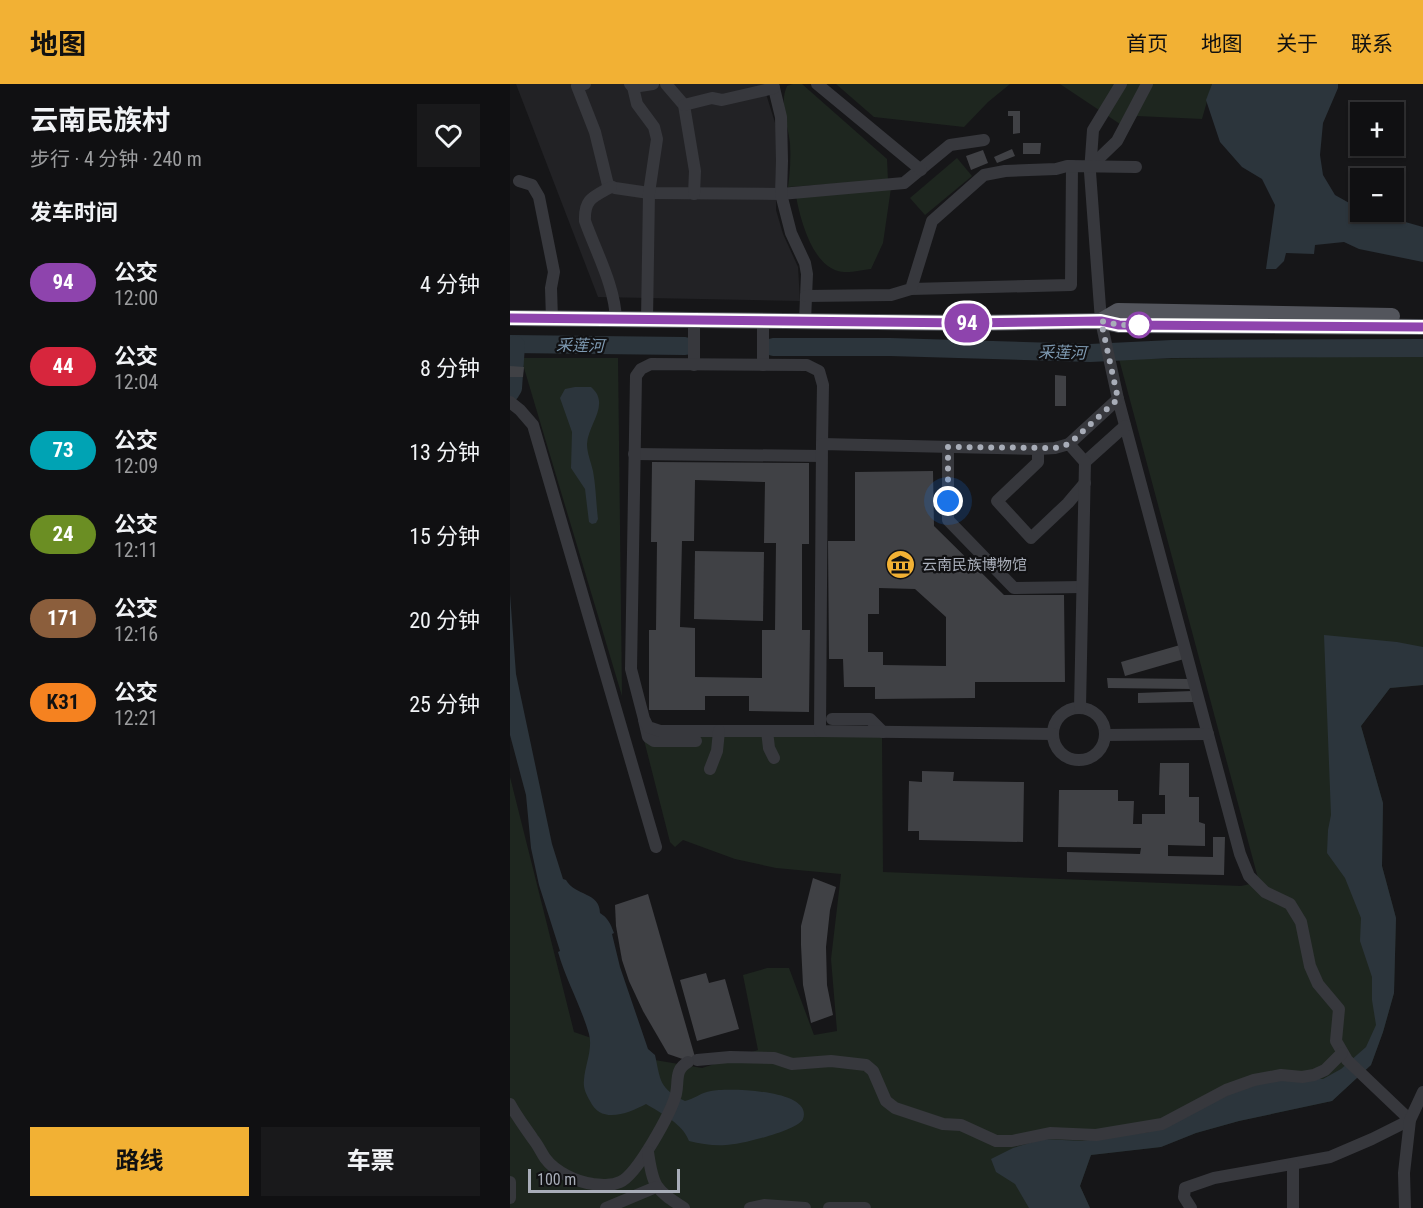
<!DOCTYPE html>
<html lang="zh">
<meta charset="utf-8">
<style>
:root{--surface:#101012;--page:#19191b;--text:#f1f3f6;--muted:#9c9d9f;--line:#303032;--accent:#f2b134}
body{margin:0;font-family:"Roboto Condensed","Noto Sans SC",sans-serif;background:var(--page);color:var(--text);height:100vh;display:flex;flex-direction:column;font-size:22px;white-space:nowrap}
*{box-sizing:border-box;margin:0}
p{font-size:20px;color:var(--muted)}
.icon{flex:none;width:33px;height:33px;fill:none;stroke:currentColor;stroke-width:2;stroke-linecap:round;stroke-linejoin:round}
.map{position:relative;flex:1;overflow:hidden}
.drawer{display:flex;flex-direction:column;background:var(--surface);width:510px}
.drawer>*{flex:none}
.badge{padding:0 12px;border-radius:20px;font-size:21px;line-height:39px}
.fabs{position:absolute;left:840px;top:18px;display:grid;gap:12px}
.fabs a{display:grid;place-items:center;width:54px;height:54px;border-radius:0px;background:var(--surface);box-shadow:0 2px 4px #0004,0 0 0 2px var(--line);font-size:30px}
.scale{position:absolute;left:18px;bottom:15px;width:152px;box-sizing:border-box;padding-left:6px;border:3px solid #a8adb8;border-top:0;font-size:16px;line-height:21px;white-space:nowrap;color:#a8adb8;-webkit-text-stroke:4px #111113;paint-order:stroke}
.you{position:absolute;width:30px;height:30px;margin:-15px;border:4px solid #fff;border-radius:50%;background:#1a73e8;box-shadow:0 0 0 9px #1a73e833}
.map>.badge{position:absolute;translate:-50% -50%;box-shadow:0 0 0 3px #fff}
h2{padding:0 30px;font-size:22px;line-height:54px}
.round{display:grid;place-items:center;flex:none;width:63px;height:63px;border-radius:0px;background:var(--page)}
.headline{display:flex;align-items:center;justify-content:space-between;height:102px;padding:0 30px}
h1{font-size:28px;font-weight:700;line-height:45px}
.cta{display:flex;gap:12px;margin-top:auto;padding:12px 30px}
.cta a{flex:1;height:69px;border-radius:0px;background:var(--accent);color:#111;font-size:24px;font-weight:700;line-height:69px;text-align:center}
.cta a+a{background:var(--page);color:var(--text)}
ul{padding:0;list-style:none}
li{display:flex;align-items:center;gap:18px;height:84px;padding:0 30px}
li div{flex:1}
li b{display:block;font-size:22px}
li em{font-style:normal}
li .badge{min-width:66px;font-weight:700;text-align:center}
header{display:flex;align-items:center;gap:36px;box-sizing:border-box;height:84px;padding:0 30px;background:var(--accent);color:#111}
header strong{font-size:28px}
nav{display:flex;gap:33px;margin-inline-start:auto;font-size:21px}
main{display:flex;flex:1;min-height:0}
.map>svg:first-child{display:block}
.built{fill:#222225}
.green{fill:#1e261f}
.water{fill:#2c353c}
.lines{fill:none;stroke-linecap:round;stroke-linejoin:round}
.river{stroke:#2c353c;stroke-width:18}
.building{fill:#404145;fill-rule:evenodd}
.minor{stroke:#37383d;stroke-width:12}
.major{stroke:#53555c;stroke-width:16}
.line-casing{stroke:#fff;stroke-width:14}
.line{stroke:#8e44ad;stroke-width:9}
.walk{stroke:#a8adb8;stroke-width:6;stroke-dasharray:0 10.8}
.stop-dot{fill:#fff;stroke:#8e44ad;stroke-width:3}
.labels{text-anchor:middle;stroke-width:4.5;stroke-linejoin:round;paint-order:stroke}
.poi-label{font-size:15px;fill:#a8adb8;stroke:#111113;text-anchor:start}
.water-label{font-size:16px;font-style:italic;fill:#7f9bb3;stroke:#111113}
</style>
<header>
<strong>地图</strong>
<nav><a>首页</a><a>地图</a><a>关于</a><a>联系</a></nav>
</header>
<main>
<section class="drawer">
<div class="headline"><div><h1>云南民族村</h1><p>步行 · 4 分钟 · 240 m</p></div><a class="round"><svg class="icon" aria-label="heart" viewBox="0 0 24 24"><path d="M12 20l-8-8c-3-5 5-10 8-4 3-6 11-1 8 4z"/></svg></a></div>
<h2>发车时间</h2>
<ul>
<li><span class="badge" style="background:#8e44ad;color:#fff">94</span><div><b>公交</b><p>12:00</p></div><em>4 分钟</em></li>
<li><span class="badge" style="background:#d7263d;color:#fff">44</span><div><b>公交</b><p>12:04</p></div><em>8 分钟</em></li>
<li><span class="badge" style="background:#00a3b4;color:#fff">73</span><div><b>公交</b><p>12:09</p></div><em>13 分钟</em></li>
<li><span class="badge" style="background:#6b8e23;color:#fff">24</span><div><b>公交</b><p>12:11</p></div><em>15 分钟</em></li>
<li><span class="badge" style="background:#8b5e3c;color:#fff">171</span><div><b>公交</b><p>12:16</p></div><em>20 分钟</em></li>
<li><span class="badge" style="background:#f58220;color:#111">K31</span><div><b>公交</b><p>12:21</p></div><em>25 分钟</em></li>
</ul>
<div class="cta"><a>路线</a><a>车票</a></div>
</section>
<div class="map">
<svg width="913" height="1124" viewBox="0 0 913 1124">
<rect width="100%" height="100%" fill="#161618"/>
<path class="built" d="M6,0H253L266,42V126L273,150L288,183L290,217L88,213Z"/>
<g class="green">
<path d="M283,0H292L377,75L378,96L278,103C280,88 281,74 280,59C278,40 269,20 277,2Z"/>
<path d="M326,0H500L478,18L454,43L364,33Z"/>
<path d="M550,0H702L692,35L627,32L619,46Z"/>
<path d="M447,74L462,92L415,131L400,114Z"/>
<path d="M381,104L373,159L361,185C352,186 337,190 328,187C302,180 290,135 286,112Z"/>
<path d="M913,272V601L880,604L851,642L873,719L872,782L886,834L884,909L873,948L861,981L822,1017L729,1037L686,1049L651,1063L581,1071L570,1102L580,1124H0V693L64,948L145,976L192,984L248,966L233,891L257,884H279L304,951L327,947L321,875L331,790L266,784L225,775L173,756L165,763L160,758L134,656L147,651L372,653L373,788L731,802L749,798L609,275Z"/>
<path d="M11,274H108L112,612Z"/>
</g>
<g class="water">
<path d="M702,0H828V4L813,39L810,71L813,91L825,111L850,125V128H860L913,143V178L849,165L834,158L805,161L804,170L776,169L774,177L766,185H756L765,121L752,95L732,83L710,58L696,16Z"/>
<path d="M65,303H81C101,320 78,340 77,360C77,369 81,378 83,387C86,403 86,419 88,435L86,439L82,440L79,438L75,405L61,384L62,348L50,314L55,305Z"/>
<path d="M0,510L6,590L42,760L53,795L56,796C65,812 90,808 90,829C98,834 100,839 104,849L102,850L110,883L138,965L145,971C151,998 149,1004 175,1017C184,1015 192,1008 201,1007C217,1004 304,1005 293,1035C289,1046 230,1061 216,1061C204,1062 191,1060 179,1057C173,1040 151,1029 136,1020C119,1029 91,1041 80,1017C76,1010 73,1004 74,996C75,981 83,965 79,950C71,922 56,896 48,868L50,867L29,801L21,764L16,711L0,651Z"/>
<path d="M814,551L887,558L913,563V601L880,604L851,642L873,719L872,782L886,834L884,909L873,948L861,981L822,1017L729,1037L686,1049L651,1063L581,1071L570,1102L580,1124H519L505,1100L486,1088L481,1075L503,1064L533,1055L572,1057L639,1048L742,1000L783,995H813L831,985L856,963L866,941L862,916V893L850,857L851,834L835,794L817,769L818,746L821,731Z"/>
</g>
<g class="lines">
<g class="river">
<path d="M0,260L175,262"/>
<path d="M263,263H380L580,269L662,265L913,264"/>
<path d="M0,309L3,304L6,261"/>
</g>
</g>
<g class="building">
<path d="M498,27H510V49L503,50V32H498Z"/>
<path d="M513,59H531L530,70H513Z"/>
<path d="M502,65L505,72L487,79L484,73Z"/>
<path d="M473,66L478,79L461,86L456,72Z"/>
<path d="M0,282L14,283L13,293H0Z"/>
<path d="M545,291L556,292V322H545Z"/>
<path d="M142,378L299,379V460H292V546H300L299,628L239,627V612H195V626H139V546H146L147,458H141ZM185,396L255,398L254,459H266L265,546H252V594L185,593V544L170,543L172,457H184Z"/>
<path d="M423,387L424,442L494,511H554L555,598H465V614L365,615V603H334L333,575H319L318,457H345V388ZM369,504L405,505L436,533V582L373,581V568H358V530H369Z"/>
<path d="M185,467L254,468L253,537L184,535Z"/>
<path d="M670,561L674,575L615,592L611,578Z"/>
<path d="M597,594L680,595V605L598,604Z"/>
<path d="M682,607L683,618L628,619V609Z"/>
<path d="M650,679H679V713H689V738L695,740V762L658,761V772L703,773V753H715L714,791L557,788V768L630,770L631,764L548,763L549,706H608V717H624L623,740H632V730H655V711H649Z"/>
<path d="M412,687L444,688L443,697L514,698L513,758L409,756V747H398L399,697L412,698Z"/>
<path d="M303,794L326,803L320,826L316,863L317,901L323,931L301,939L293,901L291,861V842Z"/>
<path d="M138,810L187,980L158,970L133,927L119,897L112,876L106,842L105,821Z"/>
<path d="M196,889L199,899L215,895L229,945L187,957L170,896Z"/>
</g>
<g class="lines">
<g class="minor">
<path d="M75,0L67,2L85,48L98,101L105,104L139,109L271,110L394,99L440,61L474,56"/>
<path d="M120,0L123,3L143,0"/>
<path d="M156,0L174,21L185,87L184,110"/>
<path d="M263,0L271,33L272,77L271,110L281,149L295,179L297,190L295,237"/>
<path d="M307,0L411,86"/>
<path d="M611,0L583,46L580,88L591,237L608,315L730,770L739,792L755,808L780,820L791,838L800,882L808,900L829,925L826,957L837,976L900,1036L862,1055L820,1073L704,1094L675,1104L674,1113L681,1124"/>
<path d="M123,3L127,20L144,43L147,55L139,109L137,236"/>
<path d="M174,21L202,14L212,16L264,4"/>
<path d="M581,82L607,57L637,0"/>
<path d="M9,97L22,101L29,113L44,188L41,204L42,235"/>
<path d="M101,103C83,113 74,115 75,137C86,168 105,202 106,236"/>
<path d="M401,205L561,201L562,82"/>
<path d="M296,212L381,211L401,205L422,137L474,91L495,87L546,85L557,82L626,83"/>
<path d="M253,236V281"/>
<path d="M184,281V236"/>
<path d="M0,318L10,326L23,341L146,763"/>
<path d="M559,360L608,315"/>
<path d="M438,363V436L504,504L572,503"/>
<path d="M528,365V378L487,417L521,454L558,419L575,399"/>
<path d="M124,370L311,372"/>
<path d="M575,378L615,342"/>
<circle cx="569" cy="650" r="26"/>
<path d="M322,635H360L373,648"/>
<path d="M134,636L138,653L144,657H186"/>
<path d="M257,647L259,664L264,674"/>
<path d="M310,647H150L138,643L134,635L121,585L126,292L131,285L141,280L297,281L309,287L313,301L312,360"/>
<path d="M543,650L310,647L312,360L528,365L545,364L559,360L575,378L570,624"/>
<path d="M595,651L698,650"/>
<path d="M200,685L207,667L209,647"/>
<path d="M187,976L220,973L264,974L282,980L321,977L356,981L363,987L376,1017L385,1024L433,1040L451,1041L486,1057H502L540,1049L586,1051L652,1040L716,1006L744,996L771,991L792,993L804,991L815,986L832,969"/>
<path d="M0,1020C7,1033 15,1043 23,1055C28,1061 31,1068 35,1074C45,1088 67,1098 83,1100C93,1101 101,1102 110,1098C127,1091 161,1029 166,1010C169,997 164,986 178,978"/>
<path d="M138,1068C143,1103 145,1105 174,1124"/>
<path d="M783,1081V1124"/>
<path d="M0,1098V1114"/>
<path d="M96,1124L146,1103"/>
<path d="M240,1124L254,1121L295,1124"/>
<path d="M319,1124H355"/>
<path d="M895,1124L894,1089L900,1036L913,1008"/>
</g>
<g class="major">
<path d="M0,234L458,239L591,237L609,241L913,243"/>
<path d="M591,237L608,227L882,232"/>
</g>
</g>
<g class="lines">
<defs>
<path id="line" d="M0,234L458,239L591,237L609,241L913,243"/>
</defs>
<use href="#line" class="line-casing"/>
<use href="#line" class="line"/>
<path class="walk" d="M438,417V363L545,364L559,360L608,315L591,237L609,241H632H629"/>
</g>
<defs>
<symbol id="museum-disc" viewBox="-11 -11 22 22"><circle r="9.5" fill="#f2b134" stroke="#111113"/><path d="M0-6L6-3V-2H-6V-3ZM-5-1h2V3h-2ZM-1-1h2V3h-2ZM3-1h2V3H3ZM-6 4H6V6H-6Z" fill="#111"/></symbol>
</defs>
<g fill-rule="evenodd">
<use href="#museum-disc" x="374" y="464" width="33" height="33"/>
</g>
<circle class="stop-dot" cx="629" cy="241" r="12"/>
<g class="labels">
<g class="poi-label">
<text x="412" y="486">云南民族博物馆</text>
</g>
<g class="water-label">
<text transform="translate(70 261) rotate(1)" y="6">采莲河</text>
<text transform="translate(552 268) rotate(1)" y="6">采莲河</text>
</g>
</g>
</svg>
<div class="fabs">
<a>+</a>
<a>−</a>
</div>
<div class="scale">100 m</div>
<div class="you" style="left:438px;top:417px"></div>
<b class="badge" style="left:457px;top:239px;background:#8e44ad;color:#fff">94</b>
</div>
</main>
